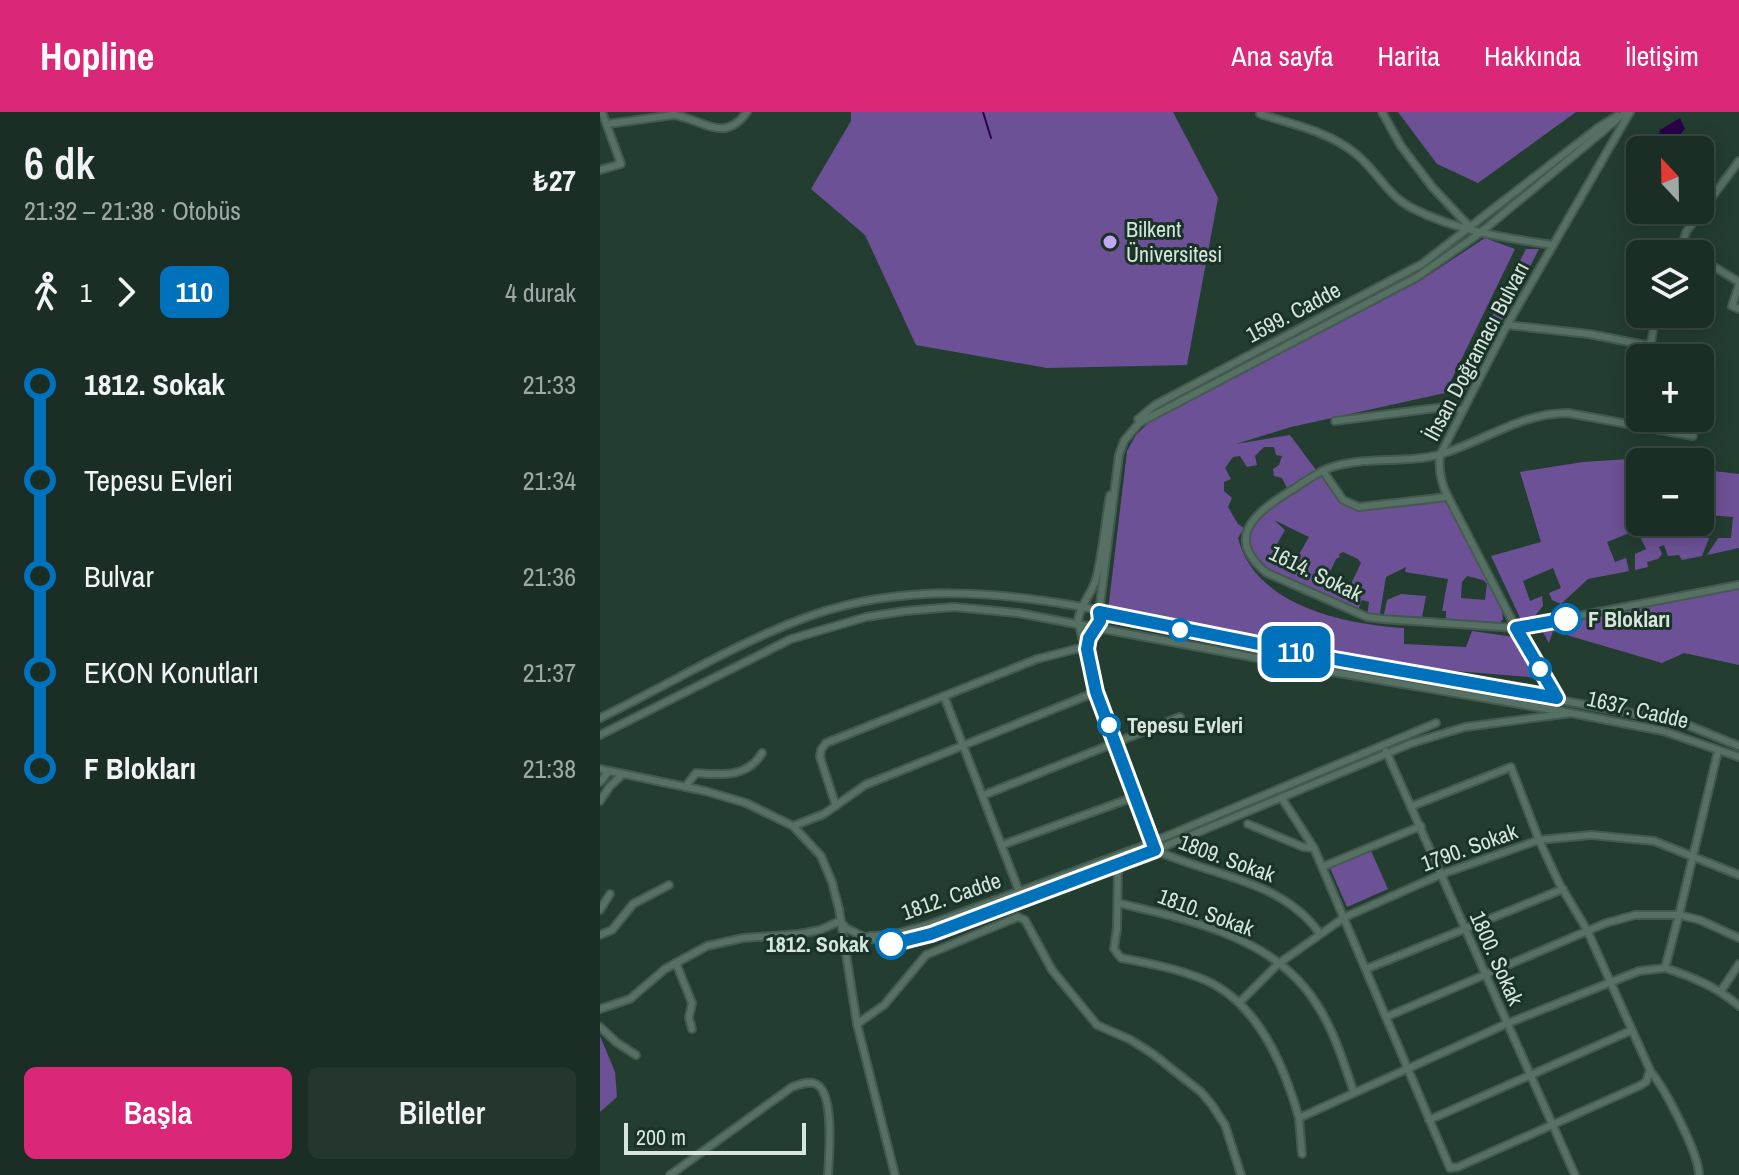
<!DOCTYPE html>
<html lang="tr">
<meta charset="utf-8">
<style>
:root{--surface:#1b2e25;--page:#24362d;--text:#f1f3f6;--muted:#a0a8a7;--line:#394a42;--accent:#db2777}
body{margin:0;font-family:"Archivo Narrow",sans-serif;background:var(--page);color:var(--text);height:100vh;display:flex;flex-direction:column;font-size:30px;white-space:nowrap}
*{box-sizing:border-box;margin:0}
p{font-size:26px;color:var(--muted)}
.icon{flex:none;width:44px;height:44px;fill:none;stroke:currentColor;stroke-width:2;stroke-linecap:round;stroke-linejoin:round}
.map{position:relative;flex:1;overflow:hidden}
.side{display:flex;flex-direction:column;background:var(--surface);width:600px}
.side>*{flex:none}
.badge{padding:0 16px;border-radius:12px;font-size:28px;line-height:52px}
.needle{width:52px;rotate:338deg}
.controls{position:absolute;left:1026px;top:24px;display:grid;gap:16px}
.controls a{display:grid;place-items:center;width:88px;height:88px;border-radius:12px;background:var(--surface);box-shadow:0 4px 20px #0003,0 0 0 2px var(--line);font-size:40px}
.scale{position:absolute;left:24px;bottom:20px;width:182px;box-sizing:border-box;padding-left:8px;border:4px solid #d7e5dd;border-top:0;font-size:22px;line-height:28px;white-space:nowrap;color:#d7e5dd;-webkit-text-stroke:6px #1a3327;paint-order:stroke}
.map>.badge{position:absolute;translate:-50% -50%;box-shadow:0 0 0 4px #fff}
.legs{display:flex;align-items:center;gap:12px;height:88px;padding:0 24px;font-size:26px}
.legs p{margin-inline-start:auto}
.overview{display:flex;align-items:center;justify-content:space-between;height:136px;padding:0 24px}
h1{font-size:44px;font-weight:600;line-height:60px}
.primary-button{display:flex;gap:16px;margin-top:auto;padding:16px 24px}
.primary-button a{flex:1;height:92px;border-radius:12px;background:var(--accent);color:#fff;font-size:32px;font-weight:600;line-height:92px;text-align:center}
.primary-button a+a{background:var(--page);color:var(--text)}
ul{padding:0 24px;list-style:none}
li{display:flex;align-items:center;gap:28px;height:96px;font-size:30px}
li i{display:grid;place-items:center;width:12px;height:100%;margin:0 10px;background:currentColor}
li i::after{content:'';width:20px;height:20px;margin:-10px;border:6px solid;border-radius:50%;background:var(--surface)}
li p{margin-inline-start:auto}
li:first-child i{background:linear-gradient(#0000 50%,currentColor 0)}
li:last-child i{background:linear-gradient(currentColor 50%,#0000 0)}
header{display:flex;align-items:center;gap:48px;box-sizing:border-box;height:112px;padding:0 40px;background:var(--accent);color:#fff}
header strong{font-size:38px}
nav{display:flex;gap:44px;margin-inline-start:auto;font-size:28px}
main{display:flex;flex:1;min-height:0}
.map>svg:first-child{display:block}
.green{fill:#6d5196;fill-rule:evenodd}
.water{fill:#29024b}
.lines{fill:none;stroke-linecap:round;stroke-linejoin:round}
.stream{stroke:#29024b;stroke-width:2}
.minor-casing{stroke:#445a50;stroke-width:10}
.minor{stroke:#567163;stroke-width:6}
.line-1-casing{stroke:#fff;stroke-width:18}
.line-1{stroke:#0072bc;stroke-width:12}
.poi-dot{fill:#c3a7f2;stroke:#1a3327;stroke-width:3}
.stop-1-dot{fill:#fff;stroke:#0072bc;stroke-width:4}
.labels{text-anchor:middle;stroke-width:6;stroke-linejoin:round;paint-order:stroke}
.poi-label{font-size:22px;fill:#d7e5dd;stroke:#1a3327;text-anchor:start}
.street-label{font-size:22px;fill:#d7e5dd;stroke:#1a3327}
.stop-label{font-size:22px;font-weight:bold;fill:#d7e5dd;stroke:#1a3327;text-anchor:start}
</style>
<header>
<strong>Hopline</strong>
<nav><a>Ana sayfa</a><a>Harita</a><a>Hakkında</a><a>İletişim</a></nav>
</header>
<main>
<section class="side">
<div class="overview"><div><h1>6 dk</h1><p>21:32 – 21:38 · Otobüs</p></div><b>₺27</b></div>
<div class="legs"><svg class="icon" aria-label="walk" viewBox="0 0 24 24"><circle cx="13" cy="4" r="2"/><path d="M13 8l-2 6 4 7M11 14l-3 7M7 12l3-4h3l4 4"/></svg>1<svg class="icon" aria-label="forward" viewBox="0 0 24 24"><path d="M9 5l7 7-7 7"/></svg><b class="badge" style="background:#0072bc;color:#fff">110</b><p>4 durak</p></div>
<ul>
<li><i style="color:#0072bc"></i><b>1812. Sokak</b><p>21:33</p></li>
<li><i style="color:#0072bc"></i><span>Tepesu Evleri</span><p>21:34</p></li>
<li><i style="color:#0072bc"></i><span>Bulvar</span><p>21:36</p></li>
<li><i style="color:#0072bc"></i><span>EKON Konutları</span><p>21:37</p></li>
<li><i style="color:#0072bc"></i><b>F Blokları</b><p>21:38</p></li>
</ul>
<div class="primary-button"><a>Başla</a><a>Biletler</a></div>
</section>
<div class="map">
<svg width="1139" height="1063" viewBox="0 0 1139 1063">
<rect width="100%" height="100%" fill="#243d31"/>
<g class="green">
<path d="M251,0H573L618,86L587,253L447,256L316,233L265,123L211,77L251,9Z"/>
<path d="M798,0H976L878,71L837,52Z"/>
<path d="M885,126L915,137L845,281L691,315L636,332L690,323L716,358L687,376L682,366L674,364L673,357L679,353L682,344L676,343L674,335H664L655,344L657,353L647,355L640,344L633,345L625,356L631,367L624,370V379L632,386L628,395L638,412L644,416L638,426C655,494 744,512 804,516V532L866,535L872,519L914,525L943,569L929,565L806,555L508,499L527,339L536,323L548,311L818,170Z"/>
<path d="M926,137H939L861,288L852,283Z"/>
<path d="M1090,343L1114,359L1139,362V436L1107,443L1118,426H1131L1133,405L1108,403L1100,409V350H1040V410H1099L1097,425L1109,426L1102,444L1082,448L1079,443L1068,444L1064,433L1059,435L1062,442L1058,447L1047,450L1048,455L1035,458V442L1046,437L1037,418L1007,430L1015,450L1026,446L1029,459L988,467L961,492L952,488L949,481L961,476L953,456L923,469L930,489L942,484L943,494L934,505L922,510L891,444L941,430L920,360L983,350Z"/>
<path d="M723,359L743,388L760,394L847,389L902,497L903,507L899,512L862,511L860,508L846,507V499H842L848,467L805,460L806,455L786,465L779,507L767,505L769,490L762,488L757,501L678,462L675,465L653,450L646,421L652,406ZM674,408L709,425L698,444L677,432L685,418ZM743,440L758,447L761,451L751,472L729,462L736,447L740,445L739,442ZM867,464L883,468L887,472L885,488L861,486L862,470Z"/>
<path d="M1139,473V553L1084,541L1062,551L953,519L949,531L939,513Z"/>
<path d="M801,482L826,484L822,505L803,504L802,508L783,507L787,488Z"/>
<path d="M771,739L788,777L747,795L730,756Z"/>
<path d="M0,924L15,960L17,985L0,1000Z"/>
</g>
<g class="water">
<path d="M1080,6L1085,17L1066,38H1056L1060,18Z"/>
<path d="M1040,42V79L1039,82L1026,75L1032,58L1031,51Z"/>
</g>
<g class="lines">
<path class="stream" d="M383,0L391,26"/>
<defs>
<g id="minor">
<path d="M782,0L801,34L833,76L869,114"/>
<path d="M1026,0L880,121L817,165L539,311L524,329L519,343L499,500L729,546L1058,606L1080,610L1139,634"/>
<path d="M660,2C692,12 730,20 756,42C777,59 788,84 812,96C856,119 906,126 953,133"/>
<path d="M8,12L73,3C102,6 123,33 147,0"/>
<path d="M0,58L21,52L2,0"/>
<path d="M1073,142L1082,131"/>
<path d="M1093,142L1082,135L1086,120L1139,49"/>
<path d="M1100,146L1139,170"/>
<path d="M1139,173L1132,194L1139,197"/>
<path d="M907,213L989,222L1045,233L1051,231L1056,202"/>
<path d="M538,307L555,293L822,152L999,15L1017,4"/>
<path d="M735,309L852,294L862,299"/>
<path d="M1093,324L968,301C920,301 885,329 841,342C807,352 765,344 732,355C719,359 706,369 695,376C659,398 621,424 667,461L767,505L783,507L916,516L1139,473"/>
<path d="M723,359L743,388L759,395L848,385"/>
<path d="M510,383C505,411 503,440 496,467C492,482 479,494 478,509L496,580L555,738"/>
<path d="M344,584L419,779"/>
<path d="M957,586L916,516L848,385C841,371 838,359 840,343L907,213L1030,0"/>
<path d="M0,606C69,573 137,530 210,504C304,471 398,479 494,497L499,500C502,513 490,524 487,537"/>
<path d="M0,623L191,527L266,505L305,499L354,495L418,501L710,556L971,601"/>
<path d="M786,639L975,1063"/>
<path d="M0,657L105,679L146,691L193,714L221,744L232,770L239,797L257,912L295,1063"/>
<path d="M0,670L9,659"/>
<path d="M85,675L96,661C122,663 147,666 162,641"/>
<path d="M384,683L580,605"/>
<path d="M681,685L714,736L850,1056L858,1055L1039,974L1046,970L1050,958L987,818L959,771L939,728L911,655L812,694"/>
<path d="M0,689L10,674L23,662"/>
<path d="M236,694L220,645L221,638L226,631L437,547L476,537H487"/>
<path d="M648,712L703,735L714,736"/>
<path d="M193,714L224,702L265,673L496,580"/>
<path d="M402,733L537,684"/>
<path d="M555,738C611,764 683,768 720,822"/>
<path d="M518,752L517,816L514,837L521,846C548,851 579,857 605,868C658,891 684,953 699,1006L906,912L1039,859L1065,856L1079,803L1100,808L1139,826"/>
<path d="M722,755L821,714"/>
<path d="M518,791C582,806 661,822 705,876C730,906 742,945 754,981"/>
<path d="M0,798L10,782"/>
<path d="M240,809L246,816L262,824L291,832L331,822L546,742L812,631L865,615L971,601L1063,619L1139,645"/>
<path d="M0,823L12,818L33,792L69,773"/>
<path d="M270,824L291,823L328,813L543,734L836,611"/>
<path d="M76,851L92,891L89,906L92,917"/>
<path d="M1065,856C1093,865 1117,875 1139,894"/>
<path d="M766,857L963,777"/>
<path d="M1121,879L1139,852"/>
<path d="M640,890L678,852L745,805L842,762L939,728L991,723L1054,729L1139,763"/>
<path d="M0,897L30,887L65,857L107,834L143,826L199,822L220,818L240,809"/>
<path d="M786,905L1006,811L1035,803H1079L1118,639"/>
<path d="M257,912L284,893L326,843L408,809L418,805L425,808L452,858L497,913L531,928L553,942L601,980L612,993L625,1013L641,1063"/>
<path d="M0,915L16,930L36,943"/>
<path d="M1050,959C1065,976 1099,1042 1099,1063"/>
<path d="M699,1006L702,1042"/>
<path d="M829,1008L1030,919"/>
<path d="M70,1063L192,975C199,973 209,968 216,972C235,981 229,1044 228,1063"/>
</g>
</defs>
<use href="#minor" class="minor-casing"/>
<use href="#minor" class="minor"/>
</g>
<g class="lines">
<defs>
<path id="line-1" d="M291,832L331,822L555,738L496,580L487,537L489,526L500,509L499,500L729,546L957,586L916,516L966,507"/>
</defs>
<use href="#line-1" class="line-1-casing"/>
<use href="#line-1" class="line-1"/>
</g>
<circle class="poi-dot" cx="510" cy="130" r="8"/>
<g class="stop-1-dot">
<circle cx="966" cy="507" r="14"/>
<circle cx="580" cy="518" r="10"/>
<circle cx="940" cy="557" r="10"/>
<circle cx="509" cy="613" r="10"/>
<circle cx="291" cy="832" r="14"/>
</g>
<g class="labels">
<g class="poi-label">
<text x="526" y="125">Bilkent<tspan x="526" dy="25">Üniversitesi</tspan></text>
</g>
<g class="street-label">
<text transform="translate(693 200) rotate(-28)" y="8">1599. Cadde</text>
<text transform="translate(876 239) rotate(-62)" y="8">İhsan Doğramacı Bulvarı</text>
<text transform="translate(716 461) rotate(26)" y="8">1614. Sokak</text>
<text transform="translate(1038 597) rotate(13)" y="8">1637. Cadde</text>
<text transform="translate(869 735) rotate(-20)" y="8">1790. Sokak</text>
<text transform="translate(627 746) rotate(20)" y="8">1809. Sokak</text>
<text transform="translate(351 784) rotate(-19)" y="8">1812. Cadde</text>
<text transform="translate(606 800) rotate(20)" y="8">1810. Sokak</text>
<text transform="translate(897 846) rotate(66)" y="8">1800. Sokak</text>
</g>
<g class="stop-label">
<text x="988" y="515">F Blokları</text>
<text x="527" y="621">Tepesu Evleri</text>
<text x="269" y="840" text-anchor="end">1812. Sokak</text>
</g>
</g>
</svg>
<div class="controls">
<a><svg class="needle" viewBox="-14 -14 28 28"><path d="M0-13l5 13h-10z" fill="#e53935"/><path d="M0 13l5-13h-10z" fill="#a0a8a7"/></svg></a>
<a><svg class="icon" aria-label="layers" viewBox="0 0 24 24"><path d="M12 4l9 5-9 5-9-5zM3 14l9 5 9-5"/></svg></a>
<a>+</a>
<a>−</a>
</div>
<div class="scale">200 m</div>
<b class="badge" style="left:696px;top:540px;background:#0072bc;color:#fff">110</b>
</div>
</main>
